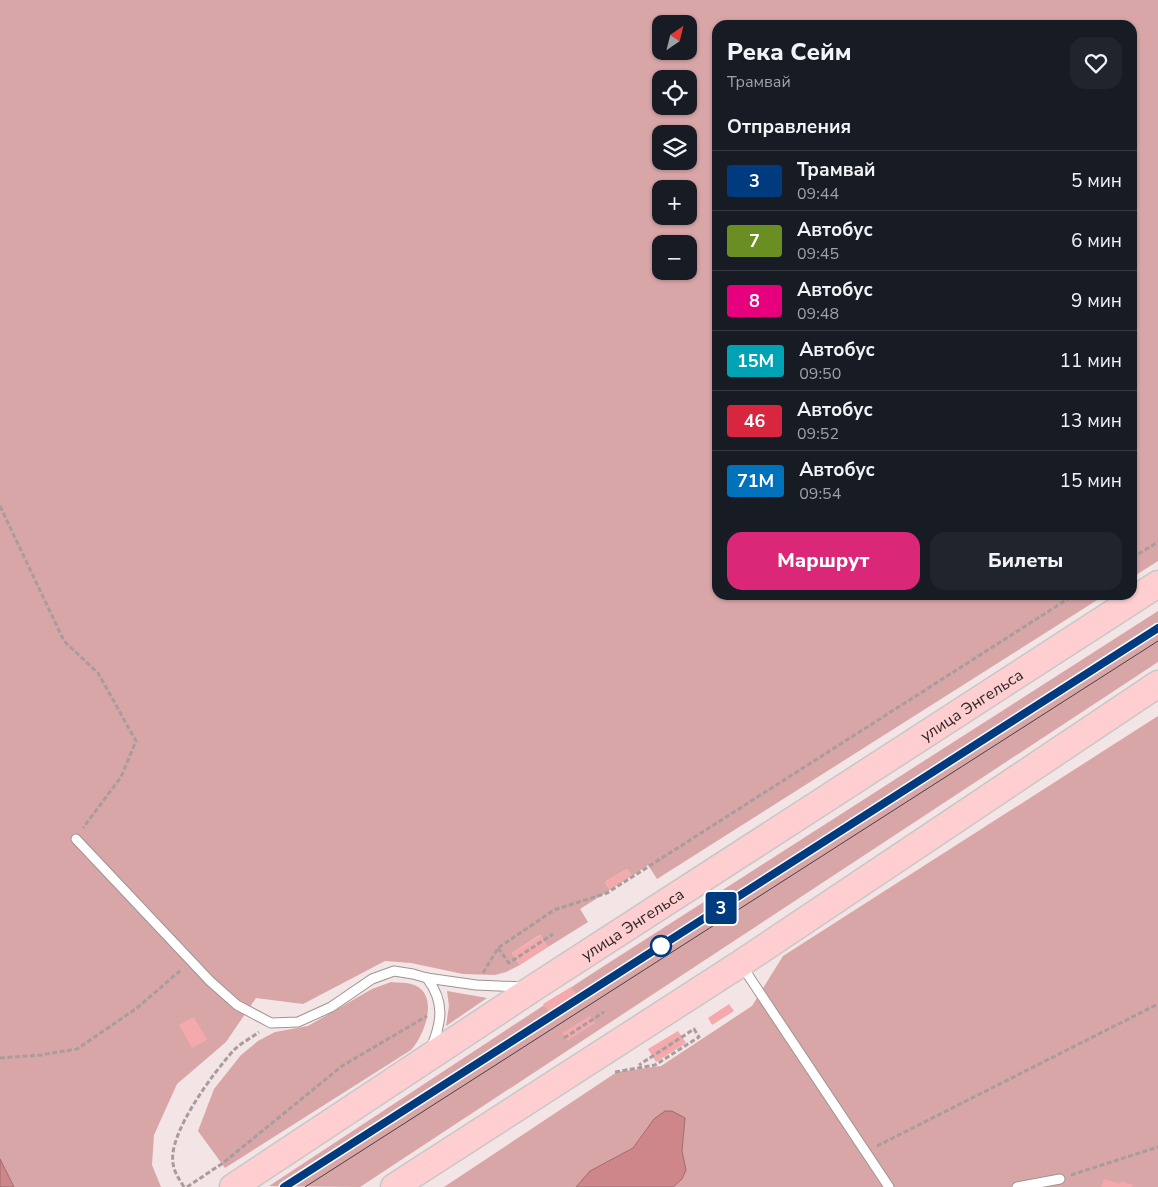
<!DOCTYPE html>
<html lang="ru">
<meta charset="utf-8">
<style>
:root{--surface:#171b24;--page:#20242c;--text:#f1f3f6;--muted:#9ea1a6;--line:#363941;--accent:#db2777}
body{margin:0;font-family:"Nunito Sans",sans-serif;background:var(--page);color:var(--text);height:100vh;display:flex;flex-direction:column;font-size:19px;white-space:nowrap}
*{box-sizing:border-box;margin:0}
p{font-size:16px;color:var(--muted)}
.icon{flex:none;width:28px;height:28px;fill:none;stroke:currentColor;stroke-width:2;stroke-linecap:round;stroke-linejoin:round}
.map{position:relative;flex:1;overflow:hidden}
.details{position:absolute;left:712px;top:20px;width:425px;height:580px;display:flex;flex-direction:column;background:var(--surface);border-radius:15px;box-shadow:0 1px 4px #0004}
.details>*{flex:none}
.badge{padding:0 10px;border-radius:4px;font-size:18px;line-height:32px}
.needle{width:32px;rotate:35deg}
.fabs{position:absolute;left:652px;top:15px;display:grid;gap:10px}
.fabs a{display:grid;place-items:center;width:45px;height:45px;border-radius:10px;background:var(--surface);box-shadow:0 1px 4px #0004;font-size:25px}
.map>.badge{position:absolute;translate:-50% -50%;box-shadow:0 0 0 2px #fff}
h2{padding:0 15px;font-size:19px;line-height:45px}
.round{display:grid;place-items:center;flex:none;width:52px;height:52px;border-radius:15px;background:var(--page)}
.summary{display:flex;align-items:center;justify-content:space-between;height:85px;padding:0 15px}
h1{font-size:24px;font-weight:800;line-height:38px}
.action{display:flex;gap:10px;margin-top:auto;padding:10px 15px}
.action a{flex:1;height:58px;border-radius:15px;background:var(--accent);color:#fff;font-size:20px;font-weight:800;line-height:58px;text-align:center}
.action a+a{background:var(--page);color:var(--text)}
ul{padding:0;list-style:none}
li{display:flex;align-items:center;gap:15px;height:60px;padding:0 15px;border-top:1px solid var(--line)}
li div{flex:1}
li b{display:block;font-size:19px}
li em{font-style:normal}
li .badge{min-width:55px;font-weight:700;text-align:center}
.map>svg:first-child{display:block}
.green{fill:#d9a6a8;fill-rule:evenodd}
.water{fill:#ce868a;stroke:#9e6a6d}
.building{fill:#f4a9ad}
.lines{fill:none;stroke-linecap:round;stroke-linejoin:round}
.lane-casing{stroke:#a09393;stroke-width:11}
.primary-casing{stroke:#c8c7c7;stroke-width:29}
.path{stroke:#a89c9d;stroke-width:3;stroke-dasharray:5 2.5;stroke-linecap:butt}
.lane{stroke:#fff;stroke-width:9}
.primary{stroke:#feced0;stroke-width:26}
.tram{stroke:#474041;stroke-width:1}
.line-casing{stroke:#fff;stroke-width:11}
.line{stroke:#003b80;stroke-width:8}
.stop-dot{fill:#fff;stroke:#003b80;stroke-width:2.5}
.labels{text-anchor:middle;stroke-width:4.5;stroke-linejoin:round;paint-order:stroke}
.street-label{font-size:16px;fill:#2d2728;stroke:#f3e4e5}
</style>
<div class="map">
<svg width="1158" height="1187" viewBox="0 0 1158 1187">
<rect width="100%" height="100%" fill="#f3e4e5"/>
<g class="green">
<path d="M0,0H1158V561L1133,577L1132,25H718V595H1105L657,879L648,865L632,876L627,869L605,882L610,890L580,909L588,922L548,947L540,935L512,953L520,965L506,972L495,975L463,974L411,963L385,961L303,1004L256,998L226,1042L177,1084L154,1135L152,1165L161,1187H14L0,1159ZM661,24H689V51H661ZM661,79H689V106H661ZM661,134H689V161H661ZM661,189H689V216H661ZM661,244H689V271H661Z"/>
<path d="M1158,611V662L360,1187L269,1186L596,971Z"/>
<path d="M1158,716V1187H673L682,1179L686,1170L682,1151L685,1118L654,1119L633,1148L590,1171L576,1187H444L617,1072L661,1066L752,1006L783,956Z"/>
<path d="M391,982C397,983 405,982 411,984C441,992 425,1035 411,1050L225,1168L198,1131L214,1089L241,1055L258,1041L275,1032L308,1026L372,989Z"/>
<path d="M447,991L487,998L446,1026L449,1006Z"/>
</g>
<g class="water">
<path d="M665,1111H672L685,1118L682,1151L686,1170L682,1179L673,1187H576L590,1171L633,1148L654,1119Z"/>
<path d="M0,1159L14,1187H0Z"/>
</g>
<g class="building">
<path d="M627,869L632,876L610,890L605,882Z"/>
<path d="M541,935L548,947L520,965L512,953Z"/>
<path d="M571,987L576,994L548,1011L543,1004Z"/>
<path d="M729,1004L734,1011L712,1025L708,1018Z"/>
<path d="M590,1016L595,1023L567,1041L562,1033Z"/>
<path d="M194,1017L207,1040L192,1048L179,1025Z"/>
<path d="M678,1031L686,1043L656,1062L648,1049Z"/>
<path d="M1104,1179L1120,1184L1121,1181L1133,1185L1132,1187H1101Z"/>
</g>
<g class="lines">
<defs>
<g id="lane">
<path d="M76,839L210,981L237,1005L271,1023L298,1022L331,1007L372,979L394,971L413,974L427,978L476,985L523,987"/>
<path d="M742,966L889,1187"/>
<path d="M427,978C445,1002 442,1022 431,1048"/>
<path d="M1017,1187L1060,1179"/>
</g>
<g id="primary">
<path id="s1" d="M233,1187L535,987L1158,584"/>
<path d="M394,1187L740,964L1158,684"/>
</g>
</defs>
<use href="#lane" class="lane-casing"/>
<use href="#primary" class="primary-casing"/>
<g class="path">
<path d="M0,506L64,641L98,673L136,741L121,777L83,828"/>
<path d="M1132,558L1158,542"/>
<path d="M498,948L509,963L553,934"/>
<path d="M483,973L498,948L554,910L607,893L1074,595"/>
<path d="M564,1038L604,1012"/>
<path d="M0,1058L41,1055L77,1049L137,1008L182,969"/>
<path d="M615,1072L655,1065L699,1037L694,1029L639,1065"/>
<path d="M877,1146L1158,1004"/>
<path d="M1071,1175L1158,1147"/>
<path d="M184,1187C179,1179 174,1172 173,1163C168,1133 214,1072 234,1050C241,1043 251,1038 259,1032"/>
<path d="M187,1187L223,1163L342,1066L427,1016"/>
</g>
<use href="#lane" class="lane"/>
<use href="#primary" class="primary"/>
<g class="tram">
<path d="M284,1187L1158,628"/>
<path d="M305,1187L1158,641"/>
</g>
</g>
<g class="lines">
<defs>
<path id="line" d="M284,1187L1158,628"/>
</defs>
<use href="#line" class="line-casing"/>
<use href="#line" class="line"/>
</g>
<circle class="stop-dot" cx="661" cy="946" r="10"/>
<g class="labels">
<g class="street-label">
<text dy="6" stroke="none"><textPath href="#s1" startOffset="882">улица Энгельса</textPath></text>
<text dy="6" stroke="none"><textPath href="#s1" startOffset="478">улица Энгельса</textPath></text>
</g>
</g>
</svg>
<div class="fabs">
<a><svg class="needle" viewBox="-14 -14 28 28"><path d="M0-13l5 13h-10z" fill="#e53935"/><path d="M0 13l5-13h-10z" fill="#9ea1a6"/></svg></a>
<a><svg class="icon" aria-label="locate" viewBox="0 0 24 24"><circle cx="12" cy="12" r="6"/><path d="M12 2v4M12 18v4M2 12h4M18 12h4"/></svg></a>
<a><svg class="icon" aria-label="layers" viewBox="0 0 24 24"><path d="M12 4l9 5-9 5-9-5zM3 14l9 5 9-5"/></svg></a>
<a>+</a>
<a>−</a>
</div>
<b class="badge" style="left:721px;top:908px;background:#003b80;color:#fff">3</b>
<section class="details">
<div class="summary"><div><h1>Река Сейм</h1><p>Трамвай</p></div><a class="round"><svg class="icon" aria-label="heart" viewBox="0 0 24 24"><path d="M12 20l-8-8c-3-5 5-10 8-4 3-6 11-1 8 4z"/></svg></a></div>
<h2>Отправления</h2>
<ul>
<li><span class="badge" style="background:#003b80;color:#fff">3</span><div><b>Трамвай</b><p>09:44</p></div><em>5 мин</em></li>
<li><span class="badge" style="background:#6b8e23;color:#fff">7</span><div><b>Автобус</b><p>09:45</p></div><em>6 мин</em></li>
<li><span class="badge" style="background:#e6007e;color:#fff">8</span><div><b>Автобус</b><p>09:48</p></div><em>9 мин</em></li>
<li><span class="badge" style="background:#00a3b4;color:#fff">15М</span><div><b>Автобус</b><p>09:50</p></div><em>11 мин</em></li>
<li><span class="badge" style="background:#d7263d;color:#fff">46</span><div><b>Автобус</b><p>09:52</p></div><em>13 мин</em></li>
<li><span class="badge" style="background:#0072bc;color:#fff">71М</span><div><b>Автобус</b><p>09:54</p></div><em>15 мин</em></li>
</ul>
<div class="action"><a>Маршрут</a><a>Билеты</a></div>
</section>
</div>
